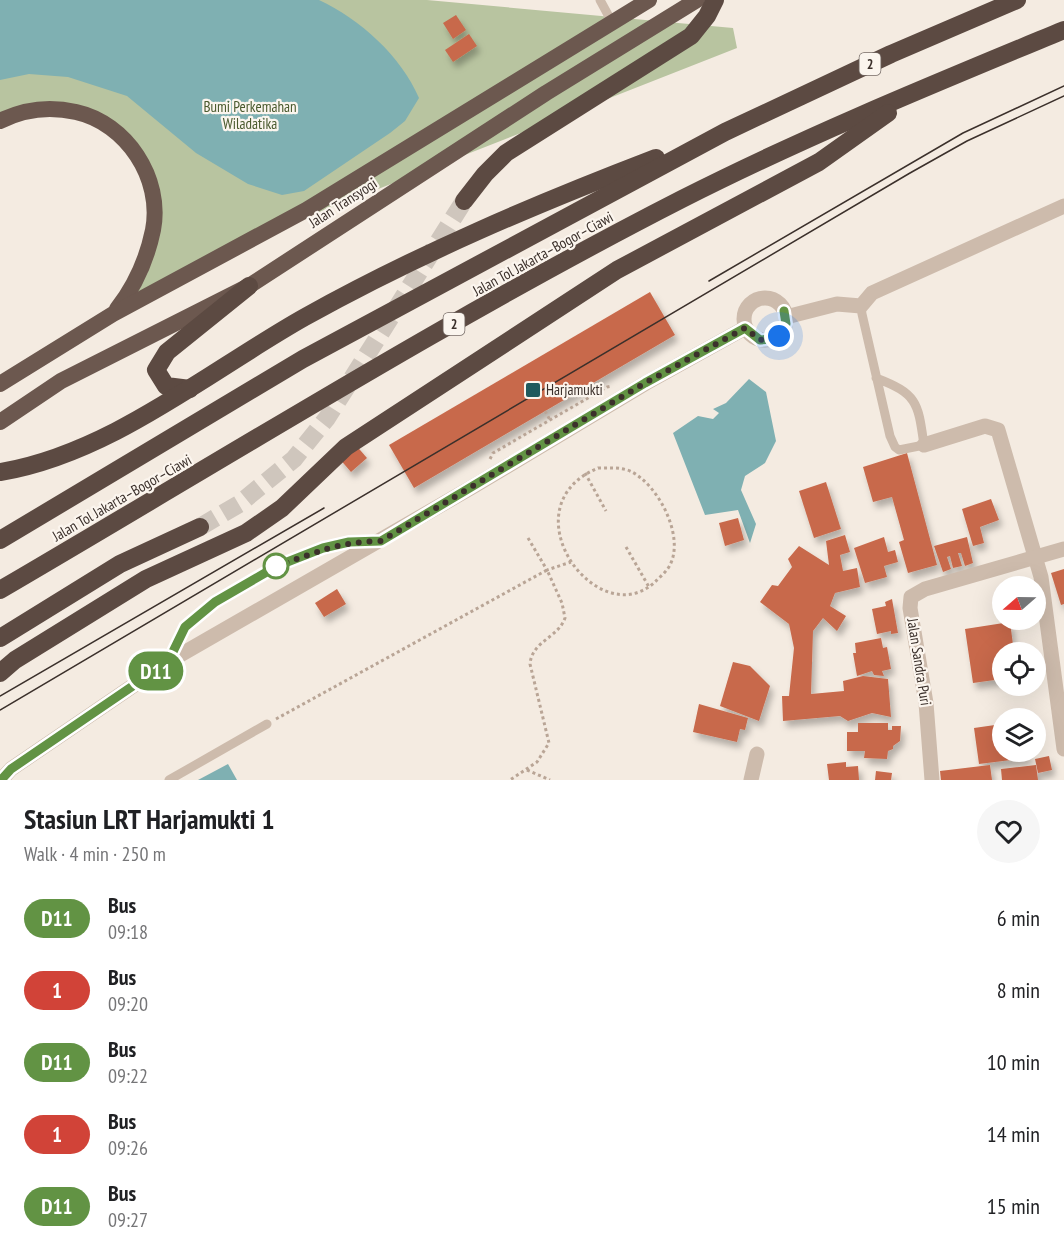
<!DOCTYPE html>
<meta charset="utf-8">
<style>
:root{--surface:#fff;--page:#f6f6f6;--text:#202124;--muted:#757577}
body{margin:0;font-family:"PT Sans Narrow",sans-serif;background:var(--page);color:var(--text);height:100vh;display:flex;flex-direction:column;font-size:22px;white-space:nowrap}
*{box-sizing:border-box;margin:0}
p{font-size:20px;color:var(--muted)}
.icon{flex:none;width:33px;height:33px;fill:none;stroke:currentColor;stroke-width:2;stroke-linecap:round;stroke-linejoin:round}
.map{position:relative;height:780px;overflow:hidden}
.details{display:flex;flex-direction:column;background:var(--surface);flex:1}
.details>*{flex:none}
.badge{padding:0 12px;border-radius:20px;font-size:21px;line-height:39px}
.needle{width:39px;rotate:250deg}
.tools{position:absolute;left:992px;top:576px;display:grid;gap:12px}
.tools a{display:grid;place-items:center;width:54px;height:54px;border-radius:50%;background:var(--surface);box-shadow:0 6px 24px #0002;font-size:30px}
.you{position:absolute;width:30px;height:30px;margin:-15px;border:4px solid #fff;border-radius:50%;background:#1a73e8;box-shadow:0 0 0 9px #1a73e833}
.map>.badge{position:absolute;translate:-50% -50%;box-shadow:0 0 0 3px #fff}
.round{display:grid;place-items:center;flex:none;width:63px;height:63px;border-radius:32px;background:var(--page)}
.headline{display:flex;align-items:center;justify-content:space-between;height:102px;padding:0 24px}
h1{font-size:28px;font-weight:700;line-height:45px}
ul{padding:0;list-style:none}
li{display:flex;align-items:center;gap:18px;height:72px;padding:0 24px}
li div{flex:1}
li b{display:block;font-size:22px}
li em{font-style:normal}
li .badge{min-width:66px;font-weight:700;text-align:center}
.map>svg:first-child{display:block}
.green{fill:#b8c4a0}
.water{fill:#7fb0b2}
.building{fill:#c8694b;filter:url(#shadow)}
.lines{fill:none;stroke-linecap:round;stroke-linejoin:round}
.motorway-tunnel{stroke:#cfc6bd;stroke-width:18;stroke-dasharray:18 9;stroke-linecap:butt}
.path{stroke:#b9a596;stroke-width:3;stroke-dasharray:3 3;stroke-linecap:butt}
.service{stroke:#cdbbac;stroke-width:9}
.minor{stroke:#cdbbac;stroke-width:15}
.trunk{stroke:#6c584f;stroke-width:16}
.motorway{stroke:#5c4a42;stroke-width:18}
.tram{stroke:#3b302b;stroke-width:1.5}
.line-casing{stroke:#fff;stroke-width:14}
.line{stroke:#629344;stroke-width:9}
.walk{stroke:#3b302b;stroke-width:6;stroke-dasharray:0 10.8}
.poi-dot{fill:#1f5a5e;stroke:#fbf5ee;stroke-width:2}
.stop-dot{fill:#fff;stroke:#629344;stroke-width:3}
.labels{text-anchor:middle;stroke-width:4.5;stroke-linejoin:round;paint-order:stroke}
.shield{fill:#fbf5ee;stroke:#756b66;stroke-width:1.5}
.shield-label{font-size:14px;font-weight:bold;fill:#3b302b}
.park-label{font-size:15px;fill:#4a5a2e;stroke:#fbf5ee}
.street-label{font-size:15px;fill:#3b302b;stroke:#fbf5ee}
.poi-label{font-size:15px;fill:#3b302b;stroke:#fbf5ee;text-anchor:start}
</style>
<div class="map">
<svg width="1064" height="780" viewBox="0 0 1064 780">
<defs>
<filter id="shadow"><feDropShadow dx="3.5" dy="6" stdDeviation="3" flood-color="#0004"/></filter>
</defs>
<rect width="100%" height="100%" fill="#f4ebe1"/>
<path class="green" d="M0,0H427L733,28L737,48L261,235L130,305L148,272L153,183L97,114L0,119Z"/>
<g class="water">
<path d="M0,0H319C360,19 401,56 419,98L405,121L390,133L304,191L282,195L248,184L196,153L127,96L68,77L29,74L0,80Z"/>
<path d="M749,379L766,392L776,441L765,463L745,476L741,490L756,524L750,543L738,510L705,515L673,433L698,416L713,419L719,413L713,409L726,403Z"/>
<path d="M228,764L237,780H198Z"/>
</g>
<g class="building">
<path d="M456,15L466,30L453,39L443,23Z"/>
<path d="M469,34L477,46L453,62L445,50Z"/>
<path d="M650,292L675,335L414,488L389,445Z"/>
<path d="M354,443L367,458L351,472L338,457Z"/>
<path d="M907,453L937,565L908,573L899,542L904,540L892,497L873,502L863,467Z"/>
<path d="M826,482L841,529L814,538L799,491Z"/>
<path d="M991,499L999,520L980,527L984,543L973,546L962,509Z"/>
<path d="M738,518L744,540L725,546L719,523Z"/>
<path d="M845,535L850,552L840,555L843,571L857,568L860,587L835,593L830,606L846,616L837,631L823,618L813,631L811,694L844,691L843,681L863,676L888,679L891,717L872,713L848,721L840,716L783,721L782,696H789L794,648L789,624L760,602L772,585L778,586L792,567L788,559L799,546L829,565L826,541Z"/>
<path d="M884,537L888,552L895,550L898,562L884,566L887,577L865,583L854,548Z"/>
<path d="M967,537L973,563L965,566L961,553H958L962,566L953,568L950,556L947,557L951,569L943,572L934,546Z"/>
<path d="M1064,569V604L1061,605L1051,573Z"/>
<path d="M337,589L346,604L324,617L315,603Z"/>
<path d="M892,599L898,633L891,634V631L877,634L872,609L886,606L885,602Z"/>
<path d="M1010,622L1014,652H1002V679L973,683L965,629Z"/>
<path d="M881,638L883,648L887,647L891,669L882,671L884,676L874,675L872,671L857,676L853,653H856L855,643Z"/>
<path d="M733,662L750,666L770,686L759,721L720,706Z"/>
<path d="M699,704L748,718L745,730L740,729L737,742L693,732Z"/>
<path d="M858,723H888V730H892V726H901L900,741L893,746V749L888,751L887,759L864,758L865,751H847V732H858Z"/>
<path d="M1002,724V752H1028V758L979,764L974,728Z"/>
<path d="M1049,756L1052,770L1038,773L1035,759Z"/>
<path d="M846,762V767L858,766L859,780H829L827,764Z"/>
<path d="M990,765L992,780H941L940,771Z"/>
<path d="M1036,765L1038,780H1002L1001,769Z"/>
<path d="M876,771L892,773L891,780H875Z"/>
</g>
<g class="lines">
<path class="motorway-tunnel" d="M200,527L239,504L294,459L327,418L464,201"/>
<g class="path">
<path d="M545,411L550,420"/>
<path d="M490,459L493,453L607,387L612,386"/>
<path d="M598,468C609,468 620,467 630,471C658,484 685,536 670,565C667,571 660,577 655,582C597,635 505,507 598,468Z"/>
<path d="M585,473L606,511"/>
<path d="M528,538L547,570L571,562"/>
<path d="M626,547L649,587"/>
<path d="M276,719L547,570L562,603L565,618C558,638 532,641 530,664L549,743L537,762L510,780"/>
<path d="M527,770L550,780"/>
</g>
<g class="service">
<path d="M600,0L613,24"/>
<path d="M861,306L862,314L890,436L895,447L899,450L924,445C918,403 918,394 876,378"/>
<path d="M169,660C174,650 179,637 186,627C197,611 217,601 234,591C277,566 321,542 372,541"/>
<path d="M169,780L267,724"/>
</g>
<g class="minor">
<circle cx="765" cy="319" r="21"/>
<path d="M786,317L837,304L861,306L872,293L1064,206"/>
<path d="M924,445L985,426L998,430L1041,577L1064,749"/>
<path d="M1,780L11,769L168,662L474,486L646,383L745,328"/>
<path d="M751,780L757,754"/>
<path d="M932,780L926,703L910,608L911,597L925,589L1064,549"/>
</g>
<g class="trunk">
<path d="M0,121C24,109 50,106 76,112C126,123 163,178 153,230C147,259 135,286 117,309"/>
<path d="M0,384L113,314L306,210L649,0"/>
<path d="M0,422L61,381L249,286L546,93L697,0"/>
</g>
<g class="motorway">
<path d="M464,201L485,174L506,153L691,36L707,16L715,0"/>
<path d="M190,389L166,386L156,370L167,352L249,286"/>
<path d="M0,472C110,454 209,371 305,317C418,254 536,204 656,158"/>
<path d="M0,540L303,359L725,132L891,54L1017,0"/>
<path d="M0,590C226,458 449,318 682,199C806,136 936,83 1064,30"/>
<path d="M0,638L120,564L200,527"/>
<path d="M0,673L15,660L146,579L246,533L282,508L346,447L617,270L819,162L888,113"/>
</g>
<g class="tram">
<path d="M709,281L963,133L1064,86"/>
<path d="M0,696L324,508"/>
<path d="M0,710L910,173L967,141L1064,96"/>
</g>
</g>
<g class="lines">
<defs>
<path id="line" d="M1,780L11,769L168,662L185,627L215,602L277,566L323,548L349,542L381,541L645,383L745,328L760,340L773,339L786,324L784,311"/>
</defs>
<use href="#line" class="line-casing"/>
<use href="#line" class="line"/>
<path class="walk" d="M276,566C317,553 335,542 381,541L645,383L745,328L760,340L779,336"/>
</g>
<rect class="poi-dot" x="525" y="382" width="16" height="16" rx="3"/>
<circle class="stop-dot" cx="276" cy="566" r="12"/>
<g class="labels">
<g class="shield">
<rect x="859.5" y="53" width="21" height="22" rx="4.5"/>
<rect x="443.5" y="313" width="21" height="22" rx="4.5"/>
</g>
<g class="shield-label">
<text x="870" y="69">2</text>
<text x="454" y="329">2</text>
</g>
<g class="park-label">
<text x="250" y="112">Bumi Perkemahan<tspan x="250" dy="17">Wiladatika</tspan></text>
</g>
<g class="street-label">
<text transform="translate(343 203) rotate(-33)" y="5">Jalan Transyogi</text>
<text transform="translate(543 254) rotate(-29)" y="5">Jalan Tol Jakarta–Bogor–Ciawi</text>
<text transform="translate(122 498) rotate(-30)" y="5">Jalan Tol Jakarta–Bogor–Ciawi</text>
<text transform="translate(919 662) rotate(81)" y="5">Jalan Sandra Puri</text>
</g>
<g class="poi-label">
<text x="546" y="395">Harjamukti</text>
</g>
</g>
</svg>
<div class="tools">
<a><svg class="needle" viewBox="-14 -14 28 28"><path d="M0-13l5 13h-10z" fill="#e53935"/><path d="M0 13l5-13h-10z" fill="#757577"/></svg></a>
<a><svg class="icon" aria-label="locate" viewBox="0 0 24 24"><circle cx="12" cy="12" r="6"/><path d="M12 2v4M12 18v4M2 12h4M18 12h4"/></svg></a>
<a><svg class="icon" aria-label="layers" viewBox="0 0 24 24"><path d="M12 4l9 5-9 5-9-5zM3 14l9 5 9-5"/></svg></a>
</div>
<div class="you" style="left:779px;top:336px"></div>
<b class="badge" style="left:156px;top:671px;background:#629344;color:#fff">D11</b>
</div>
<section class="details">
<div class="headline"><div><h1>Stasiun LRT Harjamukti 1</h1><p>Walk · 4 min · 250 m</p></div><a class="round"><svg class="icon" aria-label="heart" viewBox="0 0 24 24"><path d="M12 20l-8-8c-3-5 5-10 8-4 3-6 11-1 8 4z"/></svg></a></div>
<ul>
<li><span class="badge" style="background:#629344;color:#fff">D11</span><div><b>Bus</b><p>09:18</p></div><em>6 min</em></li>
<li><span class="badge" style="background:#d14338;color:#fff">1</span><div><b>Bus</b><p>09:20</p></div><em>8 min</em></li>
<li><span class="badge" style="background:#629344;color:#fff">D11</span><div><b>Bus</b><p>09:22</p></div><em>10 min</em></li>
<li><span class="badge" style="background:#d14338;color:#fff">1</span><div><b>Bus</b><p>09:26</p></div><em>14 min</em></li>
<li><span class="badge" style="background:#629344;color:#fff">D11</span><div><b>Bus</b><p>09:27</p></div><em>15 min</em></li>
</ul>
</section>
